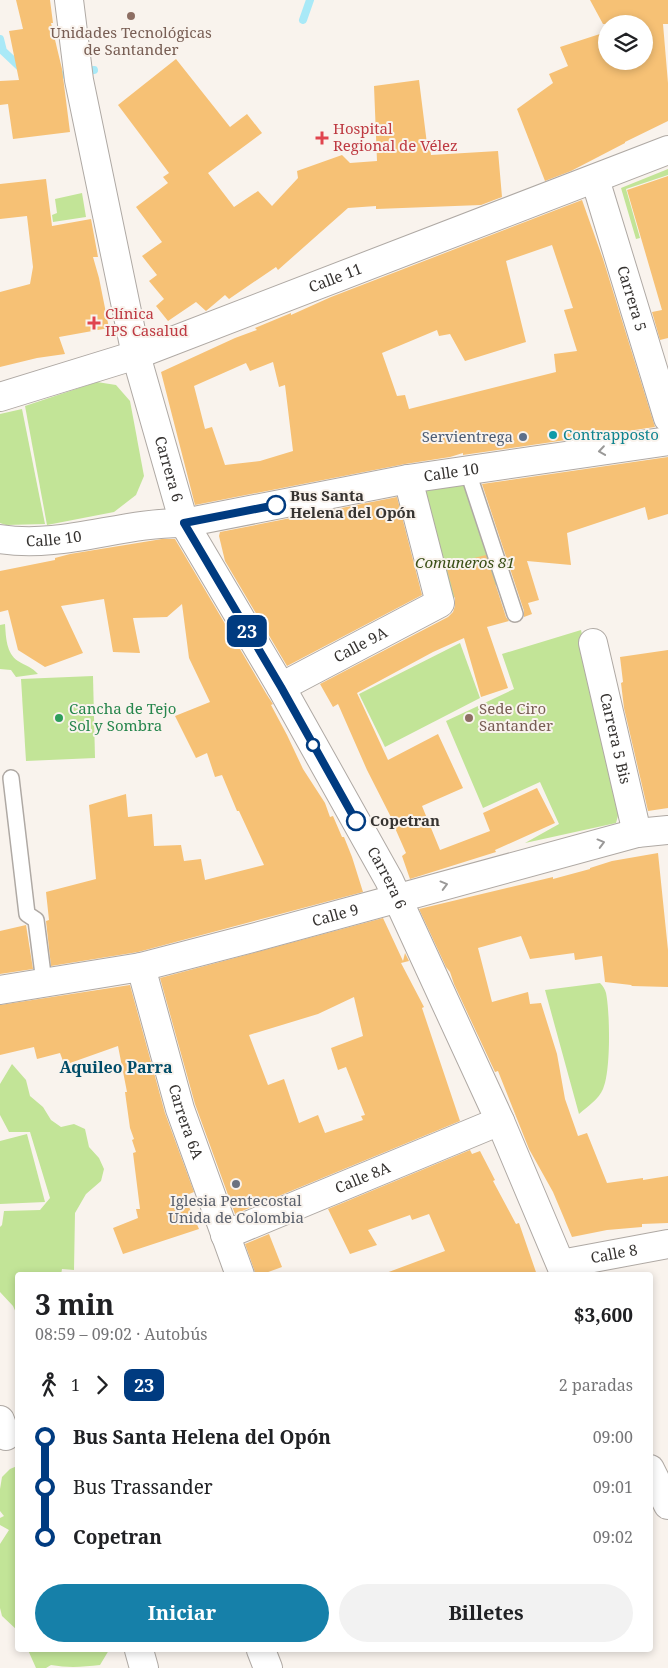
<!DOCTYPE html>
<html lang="es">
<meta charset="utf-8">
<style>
:root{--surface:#fff;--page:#f2f2f2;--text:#202124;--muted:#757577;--accent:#1680a9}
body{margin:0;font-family:"Noto Serif",serif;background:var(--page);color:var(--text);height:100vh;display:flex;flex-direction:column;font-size:19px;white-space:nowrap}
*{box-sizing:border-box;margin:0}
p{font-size:16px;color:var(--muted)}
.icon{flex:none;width:28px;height:28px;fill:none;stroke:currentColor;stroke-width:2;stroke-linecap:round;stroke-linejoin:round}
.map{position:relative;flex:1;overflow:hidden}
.panel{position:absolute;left:15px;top:1272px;width:638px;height:380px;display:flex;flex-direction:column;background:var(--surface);border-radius:5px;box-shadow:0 2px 8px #0003}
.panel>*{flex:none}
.badge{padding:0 10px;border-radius:8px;font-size:18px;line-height:32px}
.buttons{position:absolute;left:598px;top:15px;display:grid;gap:10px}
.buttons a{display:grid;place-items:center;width:55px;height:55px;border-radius:50%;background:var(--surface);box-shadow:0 2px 8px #0003;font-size:25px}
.map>.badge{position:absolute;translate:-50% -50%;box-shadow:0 0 0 2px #fff}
.legs{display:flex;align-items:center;gap:8px;height:55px;padding:0 20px;font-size:16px}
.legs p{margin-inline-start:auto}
.head{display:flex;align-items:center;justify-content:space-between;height:85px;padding:0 20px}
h1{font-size:28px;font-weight:700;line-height:38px}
.action{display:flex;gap:10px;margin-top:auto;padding:10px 20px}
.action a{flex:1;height:58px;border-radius:30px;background:var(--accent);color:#fff;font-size:20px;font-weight:700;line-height:58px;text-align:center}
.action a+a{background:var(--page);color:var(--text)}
ul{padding:0 20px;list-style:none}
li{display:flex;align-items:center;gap:18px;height:50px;font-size:19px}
li i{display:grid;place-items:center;width:8px;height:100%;margin:0 6px;background:currentColor}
li i::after{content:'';width:12px;height:12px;margin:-6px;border:4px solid;border-radius:50%;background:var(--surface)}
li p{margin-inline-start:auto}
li:first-child i{background:linear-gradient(#0000 50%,currentColor 0)}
li:last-child i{background:linear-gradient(currentColor 50%,#0000 0)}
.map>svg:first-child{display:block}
.green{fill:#c2e497}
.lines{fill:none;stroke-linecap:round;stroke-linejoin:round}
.stream{stroke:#a9e9f7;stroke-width:8}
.building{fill:#f6c175;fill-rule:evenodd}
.service-casing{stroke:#afa9a4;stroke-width:18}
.minor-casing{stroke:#afa9a4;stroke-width:30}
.tertiary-casing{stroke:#afa9a4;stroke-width:30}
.secondary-casing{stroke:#afa9a4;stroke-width:30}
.service{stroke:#fff;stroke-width:15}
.minor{stroke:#fff;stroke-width:28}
.tertiary{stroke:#fff;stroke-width:28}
.secondary{stroke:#fff;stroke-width:28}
.oneway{stroke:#9a9998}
.line-1-casing{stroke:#fff;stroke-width:11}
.line-1{stroke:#003b80;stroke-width:8}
.education-dot{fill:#8d6e63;stroke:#f9f3ed;stroke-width:2}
.health-dot{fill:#e0444e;stroke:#f9f3ed;stroke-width:2}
.culture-dot{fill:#0f9aa8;stroke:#f9f3ed;stroke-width:2}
.service-dot{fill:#5c6f8a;stroke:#f9f3ed;stroke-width:2}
.stop-1-dot{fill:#fff;stroke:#003b80;stroke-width:2.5}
.leisure-dot{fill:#2e9e5b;stroke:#f9f3ed;stroke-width:2}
.worship-dot{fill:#6b7280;stroke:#f9f3ed;stroke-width:2}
.labels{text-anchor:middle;stroke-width:4;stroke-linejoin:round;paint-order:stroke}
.education-label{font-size:15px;fill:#785e54;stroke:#f9f3ed}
.health-label{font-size:15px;fill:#be3a42;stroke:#f9f3ed;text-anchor:start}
.street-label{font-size:15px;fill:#363331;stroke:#f9f3ed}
.culture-label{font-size:15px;fill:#0d838f;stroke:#f9f3ed;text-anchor:start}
.service-label{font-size:15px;fill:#4e5e75;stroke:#f9f3ed;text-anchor:end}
.stop-label{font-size:15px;font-weight:bold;fill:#363331;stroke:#f9f3ed;text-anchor:start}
.park-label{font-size:15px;font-style:italic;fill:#394e15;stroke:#f9f3ed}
.leisure-label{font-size:15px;fill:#27864d;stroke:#f9f3ed;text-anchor:start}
.worship-label{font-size:15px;fill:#5b616d;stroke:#f9f3ed}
.neighbourhood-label{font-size:16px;font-weight:bold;fill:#004c68;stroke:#f9f3ed}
</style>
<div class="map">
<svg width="668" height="1668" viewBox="0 0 668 1668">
<rect width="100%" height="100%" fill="#f9f3ed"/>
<g class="green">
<path d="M668,169V175L626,189L640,238L636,239L621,188Z"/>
<path d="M82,193L86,217L53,222L52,215L57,213L55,199Z"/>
<path d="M97,382L116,385L130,401L144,476L136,495L114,512L47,525L25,406Z"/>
<path d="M22,409L45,524L6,525L0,523V414Z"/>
<path d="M468,479L503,583L445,600L414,489Z"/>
<path d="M5,624C6,637 6,653 18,661C26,666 32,667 38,674L16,677L11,670L0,669V625Z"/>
<path d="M581,630L614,776L619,812L616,823L525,843L559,824L540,782L483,808L446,721L514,689L502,654Z"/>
<path d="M460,643L480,698L385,747L359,694Z"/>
<path d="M93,676L95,758L26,761L21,679Z"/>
<path d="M600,983C603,986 605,989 606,993C610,1012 611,1071 603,1089C599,1099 588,1106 579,1114L545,990Z"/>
<path d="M12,1064L26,1080L30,1096L43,1107L51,1120L61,1127L74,1124L85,1129L89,1147L99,1158L104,1169L101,1181L86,1194L75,1213L74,1270L62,1269L61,1275H18L17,1315L13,1306L0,1292V1227L2,1225L4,1211L40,1210L50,1198L30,1132H9L0,1115V1084Z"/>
<path d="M27,1134L45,1202L0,1204V1141Z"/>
<path d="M17,1466V1630L2,1616L0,1608V1544L9,1530L0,1525V1518L4,1516L0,1511V1489L2,1477L10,1469Z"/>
<path d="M28,1650H109L100,1665C83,1667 68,1668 51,1665L46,1668H36Z"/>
</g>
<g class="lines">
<g class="stream">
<path d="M303,20L310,0"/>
<path d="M0,39L3,51L21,68"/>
<path d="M53,76L94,70"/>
</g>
</g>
<g class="building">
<path d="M16,0H50L53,23H51L62,69L70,132L13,139L8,104L0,105V81L19,80L9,31L23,29Z"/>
<path d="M590,0H668V24H663L668,83V121L625,142V143L571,171L545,181L517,109L553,83L549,74L568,66L560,47L606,32V61H644V24H603Z"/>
<path d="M176,59L230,127L247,114L262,133L208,173L234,207L258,191L272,206L298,178L297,171L342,155L350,163L377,161L374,86L419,80L427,144L429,143L431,155L498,151L502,197L481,205L376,209V206L348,208L278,270L276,267L229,299L225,295L206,311L196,302L168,321L156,306L164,299L149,281L157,275L142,256L162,242L136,207L168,183L163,177L169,173L118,105Z"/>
<path d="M668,176V338L660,340L652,312L662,310L627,190Z"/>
<path d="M46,179L52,226L91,219L98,257H93L99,278L109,328L59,337L65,354L37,358L0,367V292L30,284L33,267L27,216L0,219V184Z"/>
<path d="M582,200L603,259L655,427L463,455V453L450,457L405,464L195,505L161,372L235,338L257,330L255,328L291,313V315L331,297ZM552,245L573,308L564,310L577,351L554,354L556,372L409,409L405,395L397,396L382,353L437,330L439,336L450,334L465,361L526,342L506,261ZM273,362L279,387L285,385L293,451L260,461L225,465L212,427L205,429L194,386L246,363L250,371Z"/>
<path d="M668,457V514L648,520L645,507L567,533L571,565L527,561L539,600L528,603L532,614L524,617V611L482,484Z"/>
<path d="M397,497L422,595L287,666L225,561L219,536L220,532Z"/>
<path d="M162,539H175L267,695L273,704L271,705L287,735L303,769L325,803L330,817L333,816L342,837H344L352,857L363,892L138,952L51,966L46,921L49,920L46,892L96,879L89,805L126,794L128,817L152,814L154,846L181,845L184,861L201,859L205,880L264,865L239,811H237L222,775L215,777L207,753L196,758L175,716L210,702L189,658L182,604L167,617L133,618L140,653L113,652L104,599L61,606L83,653L45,667L18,650L8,610L0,612V571L55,560V558L70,554Z"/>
<path d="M486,555L506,617L509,621L487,627L508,688L481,697L464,638L433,652L357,693L388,760L438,734L463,788L422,806L440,850L490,831L483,813L537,788L555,823L495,850L496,852L410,879L402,856L406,853L395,828L396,827L367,770L338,704L333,707L320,684L448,617L453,612L455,606V599L446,565Z"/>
<path d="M668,650V808L648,811L624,708L621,683L623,682L620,657Z"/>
<path d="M658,853L668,950V987L632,986L631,985L605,982L602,956L575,960L574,953L530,959L521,936L478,948L492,1002L528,992L530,1004L541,1003L557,1054L565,1099L578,1136L587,1133L607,1183L643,1178V1180L668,1176V1223L642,1224V1227L607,1230L572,1237L553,1192L529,1149L498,1071L495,1072L454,984L450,972L446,967L419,909L553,877V879L590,869V868L612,861Z"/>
<path d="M383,918L403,961L405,953L409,961L401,963L424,1007L422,1008L460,1121L235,1214L195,1104L160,978ZM354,997L363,1036L331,1048L338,1070L346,1067L365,1115L361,1116L363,1120L325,1133L318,1115L299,1123L284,1079L268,1085L249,1035L318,1014Z"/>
<path d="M26,925L33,969L0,974V931Z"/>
<path d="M130,985L165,1113L194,1192L184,1196L199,1229L123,1254L113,1228L138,1218L136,1209H140L133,1153L136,1152L132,1140L134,1139L130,1128L125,1092H127L118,1046L70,1063L69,1060L63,1061L60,1053L37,1059L34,1047L0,1055V1005Z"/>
<path d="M470,1150L472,1154L480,1151L495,1180L493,1181L516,1224L519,1223L537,1275H386V1273L445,1251L429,1214L412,1220L410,1215L368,1230L377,1245L350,1254L328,1209Z"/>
<path d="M269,1234L282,1267L260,1275H256L245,1244Z"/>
</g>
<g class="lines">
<defs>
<g id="service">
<path d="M467,469L515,614"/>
<path d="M11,778L27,914L36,920L44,982"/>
</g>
<g id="minor">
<path id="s1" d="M595,179L668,418"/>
<path id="s2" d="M0,397L136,355L668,150"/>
<path id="s3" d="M0,539C62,549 122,522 184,523"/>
<path id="s4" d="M593,643L637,833"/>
<path id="s5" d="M281,687L440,603L408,479"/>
<path id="s6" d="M141,967L180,1109L240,1275"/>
<path id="s7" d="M0,990L141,967L256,937L637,833L668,830"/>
<path id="s8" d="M225,1235L500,1121"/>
<path id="s9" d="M561,1264L668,1244"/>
<path d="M0,1420L6,1436"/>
<path d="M139,1650L144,1668"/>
<path d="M261,1650L268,1668"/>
</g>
<g id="tertiary">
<path id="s10" d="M184,523L408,479L668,441"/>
</g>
<g id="secondary">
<path id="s11" d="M69,0L79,80L136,355L184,523L281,687L389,880L500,1121L565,1275"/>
<path d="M650,1469L668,1505"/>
</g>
</defs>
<use href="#service" class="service-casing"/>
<use href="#minor" class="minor-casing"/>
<use href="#tertiary" class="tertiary-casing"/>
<use href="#secondary" class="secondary-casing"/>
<use href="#service" class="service"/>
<use href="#minor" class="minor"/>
<use href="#tertiary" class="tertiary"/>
<use href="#secondary" class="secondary"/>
</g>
<defs><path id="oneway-chevron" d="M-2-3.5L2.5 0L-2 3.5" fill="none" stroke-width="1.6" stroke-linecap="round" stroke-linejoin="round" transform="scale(1.25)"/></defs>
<g class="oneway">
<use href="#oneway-chevron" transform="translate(602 451) rotate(172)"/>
<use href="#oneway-chevron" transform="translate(601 843) rotate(-15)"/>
<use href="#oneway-chevron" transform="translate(444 885) rotate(-15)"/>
</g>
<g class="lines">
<defs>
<path id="line-1" d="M276,505L184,523L281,687L356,821"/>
</defs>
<use href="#line-1" class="line-1-casing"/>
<use href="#line-1" class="line-1"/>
</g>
<g class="education-dot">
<circle cx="131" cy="16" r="5"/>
<circle cx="469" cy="718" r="5"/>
</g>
<g class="health-dot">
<path d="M319.5 130.5h5v5h5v5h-5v5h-5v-5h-5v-5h5z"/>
<path d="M91.5 315.5h5v5h5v5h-5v5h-5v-5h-5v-5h5z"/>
</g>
<circle class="culture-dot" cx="553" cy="435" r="5"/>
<circle class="service-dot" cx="523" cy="437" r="5"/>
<g class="stop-1-dot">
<circle cx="276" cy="505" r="9"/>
<circle cx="313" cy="745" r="6"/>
<circle cx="356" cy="821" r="9"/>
</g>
<circle class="leisure-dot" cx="59" cy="718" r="5"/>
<circle class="worship-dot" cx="236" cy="1184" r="5"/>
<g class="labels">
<g class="education-label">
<text x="131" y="38">Unidades Tecnológicas<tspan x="131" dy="17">de Santander</tspan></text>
<text x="479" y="714" text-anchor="start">Sede Ciro<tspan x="479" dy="17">Santander</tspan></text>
</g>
<g class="health-label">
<text x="333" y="134">Hospital<tspan x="333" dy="17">Regional de Vélez</tspan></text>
<text x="105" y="319">Clínica<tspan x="105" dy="17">IPS Casalud</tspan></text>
</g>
<g class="street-label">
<text dy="5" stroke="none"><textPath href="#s2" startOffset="356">Calle 11</textPath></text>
<text dy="5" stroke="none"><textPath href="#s1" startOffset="125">Carrera 5</textPath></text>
<text dy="5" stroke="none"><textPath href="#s11" startOffset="480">Carrera 6</textPath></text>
<text dy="5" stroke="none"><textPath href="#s10" startOffset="272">Calle 10</textPath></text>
<text dy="5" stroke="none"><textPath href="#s3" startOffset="54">Calle 10</textPath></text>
<text dy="5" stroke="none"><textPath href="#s5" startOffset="90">Calle 9A</textPath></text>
<text dy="5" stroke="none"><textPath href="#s4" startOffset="98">Carrera 5 Bis</textPath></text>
<text dy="5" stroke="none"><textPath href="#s11" startOffset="945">Carrera 6</textPath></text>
<text dy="5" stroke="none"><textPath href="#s7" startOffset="344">Calle 9</textPath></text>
<text dy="5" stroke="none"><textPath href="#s6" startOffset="161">Carrera 6A</textPath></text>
<text dy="5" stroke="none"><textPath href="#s8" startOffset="149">Calle 8A</textPath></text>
<text dy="5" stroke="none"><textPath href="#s9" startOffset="54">Calle 8</textPath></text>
</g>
<g class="culture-label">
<text x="563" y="440">Contrapposto</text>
</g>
<g class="service-label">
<text x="513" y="442">Servientrega</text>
</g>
<g class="stop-label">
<text x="290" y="501">Bus Santa<tspan x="290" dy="17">Helena del Opón</tspan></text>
<text x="370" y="826">Copetran</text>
</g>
<g class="park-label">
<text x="465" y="568">Comuneros 81</text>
</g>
<g class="leisure-label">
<text x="69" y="714">Cancha de Tejo<tspan x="69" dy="17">Sol y Sombra</tspan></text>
</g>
<g class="worship-label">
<text x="236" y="1206">Iglesia Pentecostal<tspan x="236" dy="17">Unida de Colombia</tspan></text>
</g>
<g class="neighbourhood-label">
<text x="116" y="1073">Aquileo Parra</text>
</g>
</g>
</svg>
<div class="buttons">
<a><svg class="icon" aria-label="layers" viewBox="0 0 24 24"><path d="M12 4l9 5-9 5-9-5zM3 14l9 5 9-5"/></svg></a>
</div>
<b class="badge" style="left:247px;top:631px;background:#003b80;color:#fff">23</b>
<section class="panel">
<div class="head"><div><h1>3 min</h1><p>08:59 – 09:02 · Autobús</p></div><b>$3,600</b></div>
<div class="legs"><svg class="icon" aria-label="walk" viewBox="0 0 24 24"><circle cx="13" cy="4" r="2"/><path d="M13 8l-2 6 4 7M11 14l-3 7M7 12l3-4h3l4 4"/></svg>1<svg class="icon" aria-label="forward" viewBox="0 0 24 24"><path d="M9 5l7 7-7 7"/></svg><b class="badge" style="background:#003b80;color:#fff">23</b><p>2 paradas</p></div>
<ul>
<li><i style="color:#003b80"></i><b>Bus Santa Helena del Opón</b><p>09:00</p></li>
<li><i style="color:#003b80"></i><span>Bus Trassander</span><p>09:01</p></li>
<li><i style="color:#003b80"></i><b>Copetran</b><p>09:02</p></li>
</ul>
<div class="action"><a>Iniciar</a><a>Billetes</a></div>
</section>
</div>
